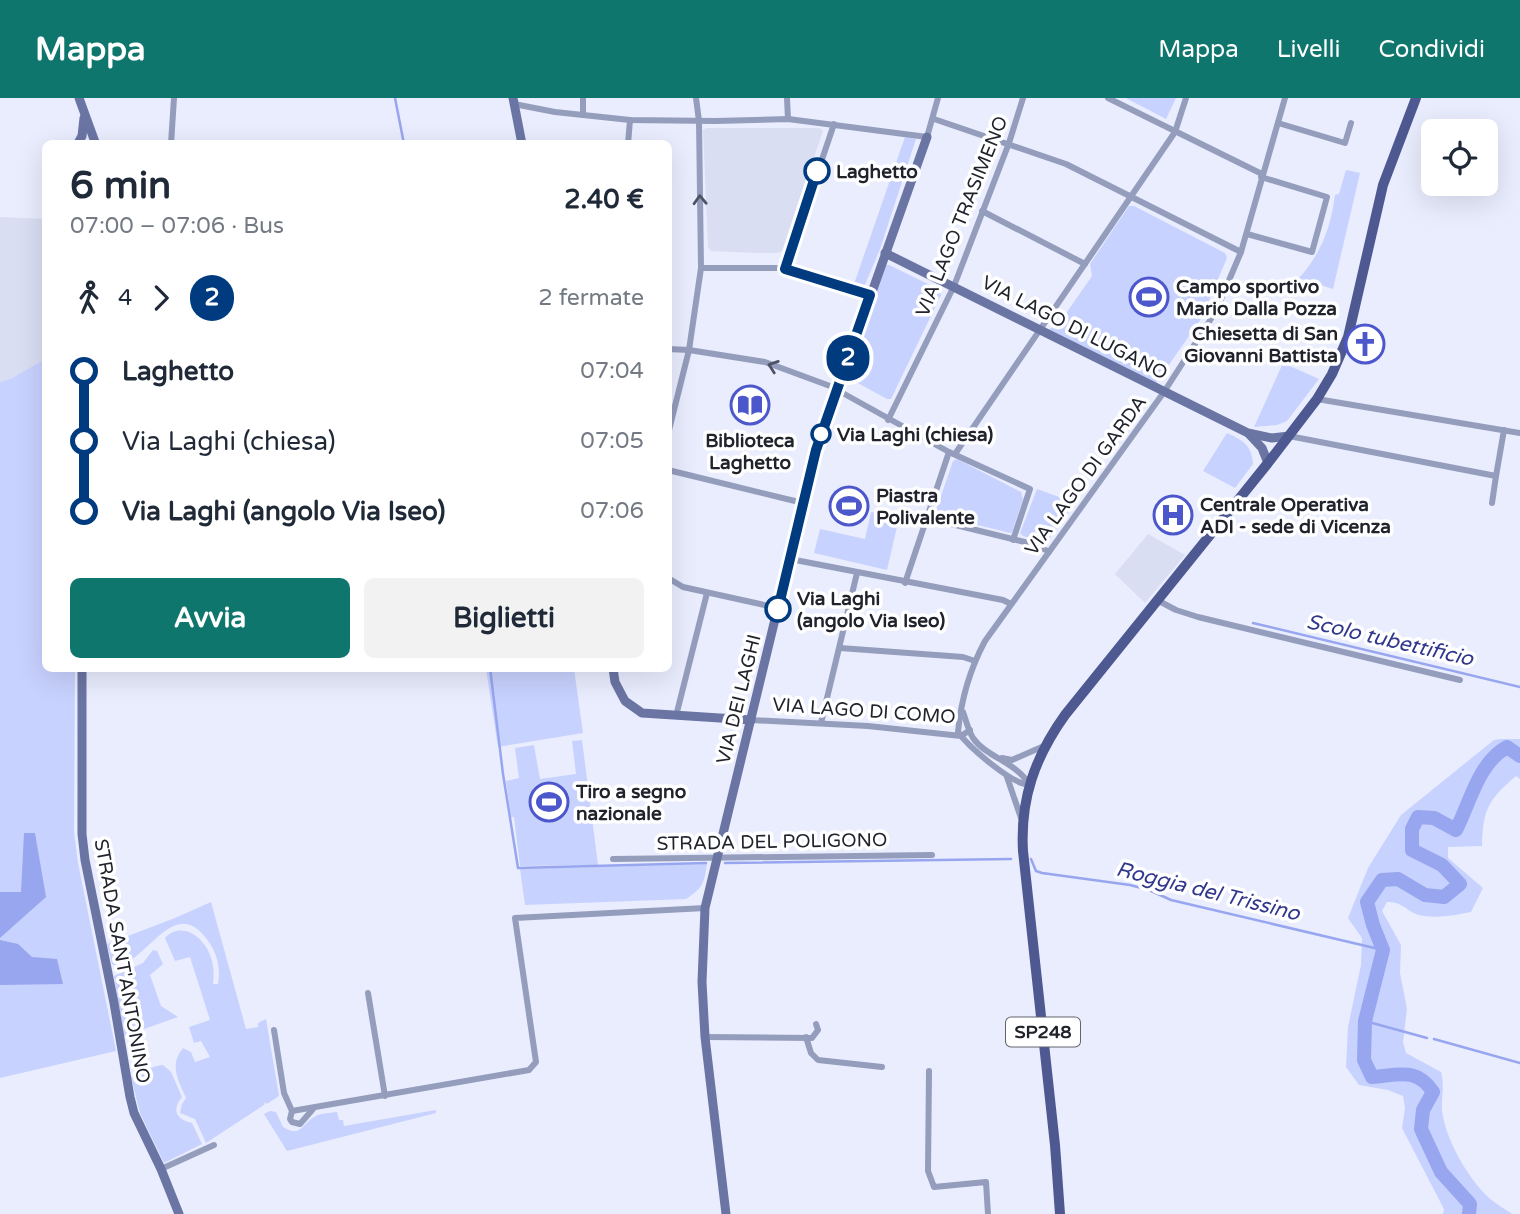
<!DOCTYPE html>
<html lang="it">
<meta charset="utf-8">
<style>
:root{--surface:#fff;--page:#f2f2f3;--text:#1f2937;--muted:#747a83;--accent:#0f766e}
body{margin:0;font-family:"Varela Round",sans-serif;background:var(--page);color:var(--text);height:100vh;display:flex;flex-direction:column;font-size:26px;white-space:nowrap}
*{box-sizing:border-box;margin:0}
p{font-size:23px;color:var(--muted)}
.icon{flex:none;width:38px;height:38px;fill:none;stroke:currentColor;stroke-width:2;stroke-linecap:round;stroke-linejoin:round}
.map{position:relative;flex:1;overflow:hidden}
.side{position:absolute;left:42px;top:42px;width:630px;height:532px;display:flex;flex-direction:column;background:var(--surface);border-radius:10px;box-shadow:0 7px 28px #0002}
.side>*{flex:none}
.badge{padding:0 14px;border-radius:23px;font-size:24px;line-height:46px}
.controls{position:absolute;left:1421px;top:21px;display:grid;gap:14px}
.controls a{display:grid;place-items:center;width:77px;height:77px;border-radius:10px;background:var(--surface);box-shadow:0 7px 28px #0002;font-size:35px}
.map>.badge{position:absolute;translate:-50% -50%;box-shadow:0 0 0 4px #fff}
.legs{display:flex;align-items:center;gap:10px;height:77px;padding:0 28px;font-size:23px}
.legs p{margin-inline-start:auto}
.overview{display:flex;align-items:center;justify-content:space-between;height:119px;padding:0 28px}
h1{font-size:38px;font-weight:800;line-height:52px}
.primary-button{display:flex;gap:14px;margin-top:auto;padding:14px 28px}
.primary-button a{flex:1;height:80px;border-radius:10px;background:var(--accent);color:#fff;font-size:28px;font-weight:800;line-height:80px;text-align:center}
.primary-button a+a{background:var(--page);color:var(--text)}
ul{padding:0 28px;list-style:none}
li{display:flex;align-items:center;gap:24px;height:70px;font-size:26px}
li i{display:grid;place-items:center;width:10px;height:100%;margin:0 9px;background:currentColor}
li i::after{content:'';width:18px;height:18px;margin:-9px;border:5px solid;border-radius:50%;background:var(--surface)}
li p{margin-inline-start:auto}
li:first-child i{background:linear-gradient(#0000 50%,currentColor 0)}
li:last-child i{background:linear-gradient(currentColor 50%,#0000 0)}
header{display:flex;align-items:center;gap:42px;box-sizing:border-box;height:98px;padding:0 35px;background:var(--accent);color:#fff}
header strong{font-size:33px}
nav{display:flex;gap:38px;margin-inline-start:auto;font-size:24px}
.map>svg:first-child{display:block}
.built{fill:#d9def3}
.green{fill:#c8d2fe}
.water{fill:#97a6ef}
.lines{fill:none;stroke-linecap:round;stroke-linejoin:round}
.stream{stroke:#97a6ef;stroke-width:2.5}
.river{stroke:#97a6ef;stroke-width:14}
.street{stroke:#959dbd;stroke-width:6}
.secondary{stroke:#6b75a4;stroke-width:9}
.primary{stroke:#4e5891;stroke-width:10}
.oneway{stroke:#4f5366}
.line-1-casing{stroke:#fff;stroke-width:16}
.line-1{stroke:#003b80;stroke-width:10}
.stop-1-dot{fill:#fff;stroke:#003b80;stroke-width:3.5}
.labels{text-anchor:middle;stroke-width:7;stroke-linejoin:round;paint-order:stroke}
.shield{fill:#fff;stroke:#63646b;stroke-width:2}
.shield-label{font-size:18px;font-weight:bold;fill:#20222c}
.stop-label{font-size:19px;font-weight:bold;fill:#20222c;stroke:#fff;text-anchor:start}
.street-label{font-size:19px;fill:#20222c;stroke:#fff}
.poi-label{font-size:19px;font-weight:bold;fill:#20222c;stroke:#fff;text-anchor:start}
.water-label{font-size:21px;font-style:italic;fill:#31388c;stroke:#fff}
</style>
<header>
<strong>Mappa</strong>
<nav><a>Mappa</a><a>Livelli</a><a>Condividi</a></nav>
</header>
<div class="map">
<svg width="1520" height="1116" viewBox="0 0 1520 1116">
<rect width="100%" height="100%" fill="#e9edfe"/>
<g class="built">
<path d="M706,30H820L823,33L782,153L777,155H755L711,153L708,149L703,32Z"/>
<path d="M0,119L46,121L45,261L12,280L0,284Z"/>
<path d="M1148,436L1185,457L1145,505L1115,476Z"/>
</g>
<g class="green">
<path d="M1126,0H1176L1166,21Z"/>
<path d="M905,39L916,41L880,151L864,189L854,186Z"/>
<path d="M1346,72L1360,75L1333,191L1299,180C1321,156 1331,129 1335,97L1339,96Z"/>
<path d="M1129,108H1134L1225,155L1227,160L1201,221L1156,285L1049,232L1065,217L1092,178L1090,166Z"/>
<path d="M886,167H889L940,192L941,197L891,301H887L847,279Z"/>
<path d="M45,261L46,570L75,571L74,734L78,765L116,953L0,980V284L12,280Z"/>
<path d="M1283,265L1319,281L1287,323L1277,327L1254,329Z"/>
<path d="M1227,335C1244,343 1251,347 1253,366L1235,390L1203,373Z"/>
<path d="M957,361L1021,394L1023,401L1012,434L1010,435L938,417L936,413L953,363Z"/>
<path d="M1037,391L1070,403L1072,409L1049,441L1044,444L1023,438L1020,435Z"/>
<path d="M834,392L869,400L866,420L830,411Z"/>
<path d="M871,414L899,420L887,472L814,455L820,431L865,441Z"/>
<path d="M486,571H574L583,635L498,649Z"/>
<path d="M1500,641H1520V681L1516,678C1488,702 1483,711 1482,748L1448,749V760L1483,790L1471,814C1456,817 1435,821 1419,817C1406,813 1402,803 1387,804L1382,813L1401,847L1400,875L1407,911L1403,944L1406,955L1441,974C1445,988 1441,999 1442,1013C1446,1042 1467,1079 1489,1100C1496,1106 1505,1111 1512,1116H1443L1444,1111L1402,1030L1405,1010L1403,998L1388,992L1359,987L1346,969L1348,929L1361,867L1362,840L1348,820L1368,770L1401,717L1494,642Z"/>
<path d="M582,642L598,767L520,768L514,719H511L506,683L519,680L515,650L534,647L540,681L576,676L572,643Z"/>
<path d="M707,766C704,785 703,790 686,801L525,807L520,771Z"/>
<path d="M211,804L246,931L258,929V925L266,921L279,998L267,1006L265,1004L264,1007L206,1045L195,1021L180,1015L182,1006L186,1000C178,982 169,967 183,950L191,954L195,964L210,959L201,943L194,945L189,929L210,922L190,859L175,863L165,840C181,823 203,838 210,857C214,866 214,876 213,886H218C221,870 217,854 206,840C173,797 147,865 116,868L112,866L107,846L175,820Z"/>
<path d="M153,852L157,853L163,866L150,877L161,908L178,919L124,938L114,878L143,865Z"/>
<path d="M163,967L171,974L182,999C171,1012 177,1022 192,1025L202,1046L164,1065L140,1015L131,979C142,978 151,967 163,967Z"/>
<path d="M436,1012V1015L287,1053L264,1016L270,1013L276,1014L283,1029C301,1040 301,1027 314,1019C320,1015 330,1015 337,1014L339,1022H343L344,1028Z"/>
</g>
<g class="water">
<path d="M24,735H35L46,799L0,840V794H21Z"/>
<path d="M0,842L18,846L32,859L57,861L63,886L0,887Z"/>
</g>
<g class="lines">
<g class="stream">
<path d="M395,0L404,46"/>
<path d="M1253,525L1520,589"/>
<path d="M490,570L503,676L518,770L706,765"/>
<path d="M1031,761L1036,773L1042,775L1130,787L1149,792L1171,802L1383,852"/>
<path d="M725,765L1011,761"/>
<path d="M1365,923L1427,940"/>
<path d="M1434,941L1520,965"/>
</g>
<path class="river" d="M1469,1116L1470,1106L1441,1074L1421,1031L1423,1012L1433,994C1417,969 1399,977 1372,979L1364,962L1365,923L1383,852L1373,827L1367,804L1382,782L1398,781L1425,797L1444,799L1460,786L1442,767L1412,752V731L1418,719L1434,720L1456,732C1470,705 1478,665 1507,649L1520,658"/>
<g class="street">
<path d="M787,0L788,21"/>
<path d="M1108,0L1262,76"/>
<path d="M514,6L555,14L630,22L715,23L788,21L927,39L938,0"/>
<path d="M583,17V0"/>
<path d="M934,21L1066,66L1241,154"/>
<path d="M1278,25L1345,45L1351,25"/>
<path d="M834,26L785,171L870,197"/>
<path d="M171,46L174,0"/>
<path d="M628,46L630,22"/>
<path d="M982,113L1085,166"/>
<path d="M1247,136L1312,154L1327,99L1261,79"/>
<path d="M701,170H777"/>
<path d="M668,251L689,252L765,264L830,288L949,354L1030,391L1013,442"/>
<path d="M1317,301L1520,335"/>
<path d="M888,322L954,188L1009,45L1023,0"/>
<path d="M668,336L689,252L701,170L699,23L696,0"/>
<path d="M1289,338L1496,378L1504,332"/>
<path d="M955,356L1175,34L1186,0"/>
<path d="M668,372L803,405"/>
<path d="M1492,405L1496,378"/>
<path d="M927,420L1037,447L1049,454"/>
<path d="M790,461L1003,502L1011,506"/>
<path d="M668,480L683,489L778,510"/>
<path d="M905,485L949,354"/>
<path d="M1157,502L1176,512L1198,519L1460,582"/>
<path d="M840,550L963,559L975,563"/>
<path d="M963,614C966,622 968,632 973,640C986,659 1016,664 1029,686"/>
<path d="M676,618L707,495"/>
<path d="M751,622L868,628L961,638L970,632"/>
<path d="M821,625L857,475"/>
<path d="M1002,660L1012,662L1044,648"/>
<path d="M1007,679L1021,720"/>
<path d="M1029,686C1013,688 968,648 958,634C961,602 970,571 985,543L1164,294L1216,213L1241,154L1285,0"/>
<path d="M613,761L932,757"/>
<path d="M368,895L385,998"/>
<path d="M274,932L284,995L292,1013L290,1021L292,1024L300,1026L313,1011"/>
<path d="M705,939L812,940L818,932L816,926"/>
<path d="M806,939L811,955L818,962L882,969"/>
<path d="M929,973L928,1073L934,1089L986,1084L988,1116"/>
<path d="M292,1013L529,972L536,964L515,820L705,810"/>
<path d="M161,1071L214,1047"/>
</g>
<g class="secondary">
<path d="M79,0L95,44"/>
<path d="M513,0L522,46"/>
<path d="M78,45L82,38L84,20"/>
<path d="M885,155L1248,335L1272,340L1289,338"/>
<path d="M1249,336L1262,350L1268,365"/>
<path d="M82,570V736L85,762L114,905L130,999L134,1015L161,1071L179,1116"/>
<path d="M613,570L615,584L625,603L642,615L751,622"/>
<path d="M726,1116L705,939L702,884L705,810L816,352L927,39"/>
</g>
<path class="primary" d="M1060,1116L1055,1047L1023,753C1020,701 1035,659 1065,617L1268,365L1317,301L1332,276L1348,239L1383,87L1416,0"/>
</g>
<defs><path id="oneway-chevron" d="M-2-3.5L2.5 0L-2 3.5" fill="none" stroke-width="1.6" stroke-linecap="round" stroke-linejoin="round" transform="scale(1.75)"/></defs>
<g class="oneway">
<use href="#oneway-chevron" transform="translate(700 102) rotate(-92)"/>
<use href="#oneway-chevron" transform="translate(773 268) rotate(-161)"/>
</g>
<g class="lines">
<defs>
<path id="line-1" d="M778,511L816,352L870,197L785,171L817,73"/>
</defs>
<use href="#line-1" class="line-1-casing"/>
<use href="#line-1" class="line-1"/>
</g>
<defs>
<symbol id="stadium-ring" viewBox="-11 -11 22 22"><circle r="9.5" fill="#fff" stroke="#4d57cc" stroke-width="1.5"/><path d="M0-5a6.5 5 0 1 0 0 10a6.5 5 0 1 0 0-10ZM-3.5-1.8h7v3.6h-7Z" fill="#4d57cc"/></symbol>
<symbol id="church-ring" viewBox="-11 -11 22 22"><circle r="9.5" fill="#fff" stroke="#4d57cc" stroke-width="1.5"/><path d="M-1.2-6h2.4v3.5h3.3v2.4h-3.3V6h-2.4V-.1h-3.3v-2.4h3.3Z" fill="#4d57cc"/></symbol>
<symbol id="library-ring" viewBox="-11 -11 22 22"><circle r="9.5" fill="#fff" stroke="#4d57cc" stroke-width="1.5"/><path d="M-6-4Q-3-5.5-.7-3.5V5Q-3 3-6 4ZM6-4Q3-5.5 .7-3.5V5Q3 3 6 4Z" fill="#4d57cc"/></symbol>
<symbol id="hospital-ring" viewBox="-11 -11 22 22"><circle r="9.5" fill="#fff" stroke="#4d57cc" stroke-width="1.5"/><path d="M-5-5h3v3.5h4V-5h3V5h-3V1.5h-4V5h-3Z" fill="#4d57cc"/></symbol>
</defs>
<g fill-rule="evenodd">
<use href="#stadium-ring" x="1127" y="177" width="44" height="44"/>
<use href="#church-ring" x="1343" y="224" width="44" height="44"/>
<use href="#library-ring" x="728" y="285" width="44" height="44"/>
<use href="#stadium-ring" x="827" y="386" width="44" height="44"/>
<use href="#hospital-ring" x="1151" y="395" width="44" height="44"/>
<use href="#stadium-ring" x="527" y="682" width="44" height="44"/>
</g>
<g class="stop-1-dot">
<circle cx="817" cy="73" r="12"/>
<circle cx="821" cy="336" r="9"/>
<circle cx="778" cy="511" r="12"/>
</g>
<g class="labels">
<rect class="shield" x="1006" y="919.5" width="74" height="29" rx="5"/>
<g class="shield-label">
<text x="1043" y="940">SP248</text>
</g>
<g class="stop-label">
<text x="836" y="80">Laghetto</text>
<text x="837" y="343">Via Laghi (chiesa)</text>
<text x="797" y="507">Via Laghi<tspan x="797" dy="22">(angolo Via Iseo)</tspan></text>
</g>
<g class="street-label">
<text transform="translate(961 118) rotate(-68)" y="7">VIA LAGO TRASIMENO</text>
<text transform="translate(1075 229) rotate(27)" y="7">VIA LAGO DI LUGANO</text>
<text transform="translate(1085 377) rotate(-54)" y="7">VIA LAGO DI GARDA</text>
<text transform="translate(738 601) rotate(-76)" y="7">VIA DEI LAGHI</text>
<text transform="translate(864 612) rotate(4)" y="7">VIA LAGO DI COMO</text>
<text transform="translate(772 743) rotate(-1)" y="7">STRADA DEL POLIGONO</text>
<text transform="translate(123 863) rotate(80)" y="7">STRADA SANT'ANTONINO</text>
</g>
<g class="poi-label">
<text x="1176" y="195">Campo sportivo<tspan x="1176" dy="22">Mario Dalla Pozza</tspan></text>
<text x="1338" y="242" text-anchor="end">Chiesetta di San<tspan x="1338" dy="22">Giovanni Battista</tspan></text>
<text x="750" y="349" text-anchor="middle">Biblioteca<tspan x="750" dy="22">Laghetto</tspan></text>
<text x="876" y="404">Piastra<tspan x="876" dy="22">Polivalente</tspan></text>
<text x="1200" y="413">Centrale Operativa<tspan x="1200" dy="22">ADI - sede di Vicenza</tspan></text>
<text x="576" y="700">Tiro a segno<tspan x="576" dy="22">nazionale</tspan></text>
</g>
<g class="water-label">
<text transform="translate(1390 542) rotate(13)" y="7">Scolo tubettificio</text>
<text transform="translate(1208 793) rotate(14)" y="7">Roggia del Trissino</text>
</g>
</g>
</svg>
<div class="controls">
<a><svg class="icon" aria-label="locate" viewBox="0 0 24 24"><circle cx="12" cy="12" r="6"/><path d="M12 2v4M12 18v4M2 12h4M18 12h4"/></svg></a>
</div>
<b class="badge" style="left:848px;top:260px;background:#003b80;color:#fff">2</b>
<section class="side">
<div class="overview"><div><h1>6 min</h1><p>07:00 – 07:06 · Bus</p></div><b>2.40 €</b></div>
<div class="legs"><svg class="icon" aria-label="walk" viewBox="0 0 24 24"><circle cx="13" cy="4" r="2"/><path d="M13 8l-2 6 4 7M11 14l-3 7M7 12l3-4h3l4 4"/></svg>4<svg class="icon" aria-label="forward" viewBox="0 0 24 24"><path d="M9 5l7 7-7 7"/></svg><b class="badge" style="background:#003b80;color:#fff">2</b><p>2 fermate</p></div>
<ul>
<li><i style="color:#003b80"></i><b>Laghetto</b><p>07:04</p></li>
<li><i style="color:#003b80"></i><span>Via Laghi (chiesa)</span><p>07:05</p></li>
<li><i style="color:#003b80"></i><b>Via Laghi (angolo Via Iseo)</b><p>07:06</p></li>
</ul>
<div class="primary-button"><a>Avvia</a><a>Biglietti</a></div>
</section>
</div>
